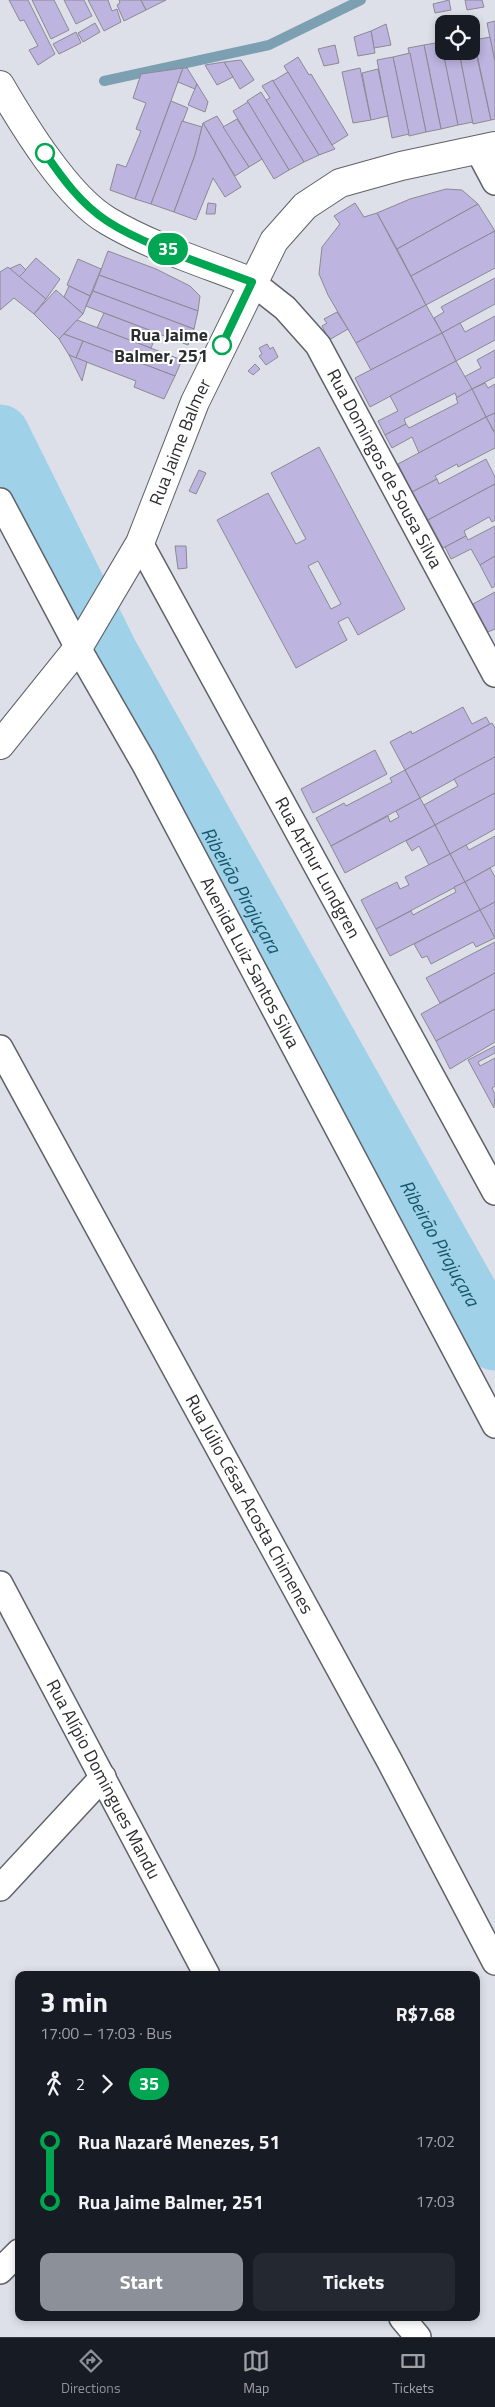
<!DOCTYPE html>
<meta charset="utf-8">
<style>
:root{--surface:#171b24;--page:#242831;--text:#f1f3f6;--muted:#9ea1a6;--line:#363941;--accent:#8c9099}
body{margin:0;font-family:"Titillium Web",sans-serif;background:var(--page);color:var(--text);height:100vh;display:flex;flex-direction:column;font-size:19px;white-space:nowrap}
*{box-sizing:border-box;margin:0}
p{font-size:16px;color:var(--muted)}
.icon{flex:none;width:28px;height:28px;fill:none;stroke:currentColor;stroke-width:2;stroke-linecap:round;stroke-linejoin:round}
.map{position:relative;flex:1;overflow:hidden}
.sheet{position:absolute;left:15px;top:1971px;width:465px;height:350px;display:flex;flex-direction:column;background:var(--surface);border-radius:10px;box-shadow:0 2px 8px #0003}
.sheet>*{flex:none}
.badge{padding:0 10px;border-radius:16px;font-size:18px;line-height:32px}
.buttons{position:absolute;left:435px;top:15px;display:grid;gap:10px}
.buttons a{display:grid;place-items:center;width:45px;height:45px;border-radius:10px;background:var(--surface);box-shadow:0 2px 8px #0003;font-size:25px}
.map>.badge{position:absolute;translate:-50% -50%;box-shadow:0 0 0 2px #fff}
.legs{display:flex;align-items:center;gap:8px;height:55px;padding:0 25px;font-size:16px}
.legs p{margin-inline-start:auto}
.overview{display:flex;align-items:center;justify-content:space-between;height:85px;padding:0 25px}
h1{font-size:28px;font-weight:700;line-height:38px}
.primary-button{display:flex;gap:10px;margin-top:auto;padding:10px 25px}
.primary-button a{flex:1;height:58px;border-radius:10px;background:var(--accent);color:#fff;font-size:20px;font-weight:700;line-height:58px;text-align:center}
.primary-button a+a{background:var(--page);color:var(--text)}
ul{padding:0 25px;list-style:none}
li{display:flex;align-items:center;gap:18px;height:60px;font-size:19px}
li i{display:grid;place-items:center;width:8px;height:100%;margin:0 6px;background:currentColor}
li i::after{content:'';width:12px;height:12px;margin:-6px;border:4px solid;border-radius:50%;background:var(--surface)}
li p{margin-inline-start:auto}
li:first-child i{background:linear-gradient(#0000 50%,currentColor 0)}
li:last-child i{background:linear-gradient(currentColor 50%,#0000 0)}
.menu{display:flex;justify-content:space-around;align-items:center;height:70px;border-top:1px solid var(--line);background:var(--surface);font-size:14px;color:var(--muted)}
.menu a{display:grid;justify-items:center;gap:2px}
.menu .on{color:var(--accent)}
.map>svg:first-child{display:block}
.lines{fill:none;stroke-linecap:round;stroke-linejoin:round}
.stream{stroke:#7ca0b1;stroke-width:10}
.river{stroke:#9fd1e8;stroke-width:59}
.building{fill:#bdb4df;stroke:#8b8a92;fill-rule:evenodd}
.minor-casing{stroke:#60626a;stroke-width:28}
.tertiary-casing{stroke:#60626a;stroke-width:30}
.minor{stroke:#fff;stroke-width:25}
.tertiary{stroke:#fff;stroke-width:28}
.line-1-casing{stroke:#fff;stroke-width:11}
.line-1{stroke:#00a651;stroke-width:8}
.stop-1-dot{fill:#fff;stroke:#00a651;stroke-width:2.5}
.labels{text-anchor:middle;stroke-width:4;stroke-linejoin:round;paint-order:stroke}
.stop-label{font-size:18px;font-weight:bold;fill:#2c2d30;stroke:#fff;text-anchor:end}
.street-label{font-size:18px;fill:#2c2d30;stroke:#fff}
.water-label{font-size:19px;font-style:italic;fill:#14556c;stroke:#fff}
</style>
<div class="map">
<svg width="495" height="2337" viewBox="0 0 495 2337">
<rect width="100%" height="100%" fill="#dee0e9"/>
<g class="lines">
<path class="stream" d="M104,81L269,45L361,0"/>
<path class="river" id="s1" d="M0,434L109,654L495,1341"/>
</g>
<g class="building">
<path d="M9,0H28L55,54L38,65L29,50L38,46L24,20L20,21Z"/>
<path d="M32,0H54L69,30L51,39Z"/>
<path d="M64,0H84L92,16L76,24Z"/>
<path d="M88,0H108L112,11L117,9L121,22L104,31Z"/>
<path d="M119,0H141L146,10L124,21L117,5L120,3Z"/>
<path d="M141,0H166L146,10Z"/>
<path d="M449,0L451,10L435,13L433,4Z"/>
<path d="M465,0H482L484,7L467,10Z"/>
<path d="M495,21V63L487,23Z"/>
<path d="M95,23L100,32L83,42L78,33Z"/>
<path d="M386,24L391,45L374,48L371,31Z"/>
<path d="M444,30V51H459L473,122L458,125L438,31Z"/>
<path d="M471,30L491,120L473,124L459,51H471Z"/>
<path d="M371,31L375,53L358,56L354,37Z"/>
<path d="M76,32L81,43L59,54L53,44Z"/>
<path d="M490,37L495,62V119L491,120L474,40Z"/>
<path d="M441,42L458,125L441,129L424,45Z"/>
<path d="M335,45L339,63L324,66L318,49Z"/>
<path d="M424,45L441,129L426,132L408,48Z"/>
<path d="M410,53L426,132L409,136L393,57Z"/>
<path d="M298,57L309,75L311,74L348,135L332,145L284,66Z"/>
<path d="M393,57L409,134L392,138L377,60Z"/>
<path d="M241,60L254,80L240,89L224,62Z"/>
<path d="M224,62L233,77L217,85L205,65Z"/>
<path d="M183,68L135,199L110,190L117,164L126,167L141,131L136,129L146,103L133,98L141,74Z"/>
<path d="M183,68H187L197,84L195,89L178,82Z"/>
<path d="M360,68L371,120L353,123L342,72Z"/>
<path d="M378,69L388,116L371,120L362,73Z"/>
<path d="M288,72L332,145L335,149L319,155L273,81Z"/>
<path d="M273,80V81L319,155L304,162L266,100L270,98L262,86Z"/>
<path d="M197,84L208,102L205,112L188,105Z"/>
<path d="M261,92L304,162L289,170L247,101Z"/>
<path d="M171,101L188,108L151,204L135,199Z"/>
<path d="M248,102L289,170L274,179L233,111Z"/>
<path d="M217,116L249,167L235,176L203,123Z"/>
<path d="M237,119L262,159L249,167L223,127Z"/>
<path d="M182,121L202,127L195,155L174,212L151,204Z"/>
<path d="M203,123L241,187L225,197L213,178L196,220L174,212L195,155Z"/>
<path d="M446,189L462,190L478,204L397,249L377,213L410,199Z"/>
<path d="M208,203L216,204L215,214H206Z"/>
<path d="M355,203L364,217L377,213L426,305L356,343L328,295L319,274L322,247L340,224L334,216Z"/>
<path d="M478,204L495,231L411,276L397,249Z"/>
<path d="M495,231V268L426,305L411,276Z"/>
<path d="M108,251L156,269L190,286L200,296L198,311L99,275Z"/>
<path d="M36,258L60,279L46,299L19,277Z"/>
<path d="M78,259L101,269L90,296L67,285Z"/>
<path d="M20,264L26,270L19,277L9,269Z"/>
<path d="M8,267L46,299L34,314L14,298L0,310V272Z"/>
<path d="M99,275L198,311L194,329L93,291Z"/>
<path d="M495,278V304L442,333L434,318L444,312L441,307Z"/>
<path d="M69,286L90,296L83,314L64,297Z"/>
<path d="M56,290L83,314L59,339L34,314Z"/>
<path d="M93,291L194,329L188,345L86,306Z"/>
<path d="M426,305L442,333L371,370L356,343Z"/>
<path d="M337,312L348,329L329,340L322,326L327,323L324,319Z"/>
<path d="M104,313L157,333L151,348L97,328Z"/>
<path d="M495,316V340L456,361L442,333L460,323L465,332Z"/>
<path d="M77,320L182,360L175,376L64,334Z"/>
<path d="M442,333L456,361L370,407L355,378Z"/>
<path d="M64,334L83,341L76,358L69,355L59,339Z"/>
<path d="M83,341L175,376L164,399L134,387L136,381L76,358Z"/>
<path d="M267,344L270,349L273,347L278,357L266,365L259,356L262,354L259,348Z"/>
<path d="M495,350V377L472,389L464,377L481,368L477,360Z"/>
<path d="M69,355L87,362L82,381Z"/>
<path d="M456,361L472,389L457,398L455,393L404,419L406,424L385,435L378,421L398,411L390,396Z"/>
<path d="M255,364L260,369L253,375L248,371Z"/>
<path d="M485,383L488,388L495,384V413L486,417L472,389Z"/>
<path d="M472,389L486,417L419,453L412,437L392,448L385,435L406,424L409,428L458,403L456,398Z"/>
<path d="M495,413V431H494L486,417Z"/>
<path d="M486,417L495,434V448L458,467L457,464L435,476L437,479L412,492L398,464Z"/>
<path d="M319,447L405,609L358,635L348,617L338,622L347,640L296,668L217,520L268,493L296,544L306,539L271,473ZM318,561L341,604L331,609L308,566Z"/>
<path d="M486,459L495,477V484L428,520L412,492L437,479L439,484Z"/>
<path d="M199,470L206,473L196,494L189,491Z"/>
<path d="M495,484V520L492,522L489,517L464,531L466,536L443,548L428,520Z"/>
<path d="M495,526V556L480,565L471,549L451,559L445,547L466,536L468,540Z"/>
<path d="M175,546H186L187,568L178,569Z"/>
<path d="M495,556V586L492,588L480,565Z"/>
<path d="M495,592V629L488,632L473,604Z"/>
<path d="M463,707L472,724L486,717L490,724L405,770L390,742L411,731L412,734Z"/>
<path d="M492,723L495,728V757L420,798L405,770Z"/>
<path d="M375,750L387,774L313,813L301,789Z"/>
<path d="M495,757V793L435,825L424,805L458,786L454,779Z"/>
<path d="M405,770L420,798L331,846L316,818L344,803L346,806L392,782L390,778Z"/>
<path d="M495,793V829L450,854L435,825Z"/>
<path d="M420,798L435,825L345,873L331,846L388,816L390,822L399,817L396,811Z"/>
<path d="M435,825L450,854L429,865L419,846L412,851L406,841Z"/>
<path d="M495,836V865L465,882L450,854L466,845L469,850Z"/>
<path d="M450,854L465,882L376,929L361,900L397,882L400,889L409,885L405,877Z"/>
<path d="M490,868L495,877V902L480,910L465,882Z"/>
<path d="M465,882L480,910L390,956L376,929L411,911L413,915L456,892L454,887Z"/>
<path d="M495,902V938L480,910Z"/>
<path d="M480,910L495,938L476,947L473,942L431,964L427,956L422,958L414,944Z"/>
<path d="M495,942V973L440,1003L426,978Z"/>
<path d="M495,973V1009L436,1041L421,1014Z"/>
<path d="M495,1009V1042L450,1069L436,1041Z"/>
<path d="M495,1046V1053L478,1062L480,1066L495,1058V1086L492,1088L495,1094L494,1108L468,1060Z"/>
</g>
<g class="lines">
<defs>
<g id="minor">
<path d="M478,150L495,182"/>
<path id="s2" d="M252,282L285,308L318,345L495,674"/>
<path id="s3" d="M0,501L78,648L144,763L495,1425"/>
<path id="s4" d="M140,543L495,1192"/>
<path id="s5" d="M0,1048L389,1760L495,1962"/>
<path id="s6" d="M0,1584L207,1975"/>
<path d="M0,1888L103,1777"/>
<path d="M0,2271L19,2252"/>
<path d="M402,2318L418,2337"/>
</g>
<g id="tertiary">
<path d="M0,85C24,126 67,197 108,221C152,247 204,263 252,282"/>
<path id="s7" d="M0,745L78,648L140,543L195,402L274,241L305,206L340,183L401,166L495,146"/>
</g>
</defs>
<use href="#minor" class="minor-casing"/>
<use href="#tertiary" class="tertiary-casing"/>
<use href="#minor" class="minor"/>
<use href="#tertiary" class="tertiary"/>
</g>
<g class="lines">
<defs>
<path id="line-1" d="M45,153C62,178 81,204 107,221C145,246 208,265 252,282L222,345"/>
</defs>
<use href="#line-1" class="line-1-casing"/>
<use href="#line-1" class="line-1"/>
</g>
<g class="stop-1-dot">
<circle cx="45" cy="153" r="9"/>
<circle cx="222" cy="345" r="9"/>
</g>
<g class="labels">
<g class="stop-label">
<text x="208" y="341">Rua Jaime<tspan x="208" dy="21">Balmer, 251</tspan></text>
</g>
<g class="street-label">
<text dy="6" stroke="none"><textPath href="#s7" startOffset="355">Rua Jaime Balmer</textPath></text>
<text dy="6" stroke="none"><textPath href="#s2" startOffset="232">Rua Domingos de Sousa Silva</textPath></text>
<text dy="6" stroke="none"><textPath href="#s4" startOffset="370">Rua Arthur Lundgren</textPath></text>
<text dy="6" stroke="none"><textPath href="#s3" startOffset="525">Avenida Luiz Santos Silva</textPath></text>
<text dy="6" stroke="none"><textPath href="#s5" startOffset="520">Rua Júlio César Acosta Chimenes</textPath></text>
<text dy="6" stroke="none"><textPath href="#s6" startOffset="221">Rua Alípio Domingues Mandu</textPath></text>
</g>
<g class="water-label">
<text dy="7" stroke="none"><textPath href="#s1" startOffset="516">Ribeirão Pirajuçara</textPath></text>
<text dy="7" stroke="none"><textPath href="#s1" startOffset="921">Ribeirão Pirajuçara</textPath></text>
</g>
</g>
</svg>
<div class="buttons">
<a><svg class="icon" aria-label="locate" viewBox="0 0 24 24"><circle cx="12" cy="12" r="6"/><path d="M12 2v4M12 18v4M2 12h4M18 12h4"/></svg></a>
</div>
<b class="badge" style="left:168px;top:249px;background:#00a651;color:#fff">35</b>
<section class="sheet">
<div class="overview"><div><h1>3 min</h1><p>17:00 – 17:03 · Bus</p></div><b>R$7.68</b></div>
<div class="legs"><svg class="icon" aria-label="walk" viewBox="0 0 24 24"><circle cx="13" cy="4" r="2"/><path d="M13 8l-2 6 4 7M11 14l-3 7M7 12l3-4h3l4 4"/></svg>2<svg class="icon" aria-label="forward" viewBox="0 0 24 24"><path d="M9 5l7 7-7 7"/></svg><b class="badge" style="background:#00a651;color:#fff">35</b></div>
<ul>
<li><i style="color:#00a651"></i><b>Rua Nazaré Menezes, 51</b><p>17:02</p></li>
<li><i style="color:#00a651"></i><b>Rua Jaime Balmer, 251</b><p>17:03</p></li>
</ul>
<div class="primary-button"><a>Start</a><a>Tickets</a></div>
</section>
</div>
<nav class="menu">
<a class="on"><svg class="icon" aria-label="directions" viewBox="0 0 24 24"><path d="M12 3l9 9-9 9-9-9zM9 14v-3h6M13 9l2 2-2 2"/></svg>Directions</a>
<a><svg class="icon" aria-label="map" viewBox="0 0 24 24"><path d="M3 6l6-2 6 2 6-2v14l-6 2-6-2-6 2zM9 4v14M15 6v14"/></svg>Map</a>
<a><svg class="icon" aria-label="tickets" viewBox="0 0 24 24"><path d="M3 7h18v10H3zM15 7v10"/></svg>Tickets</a>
</nav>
